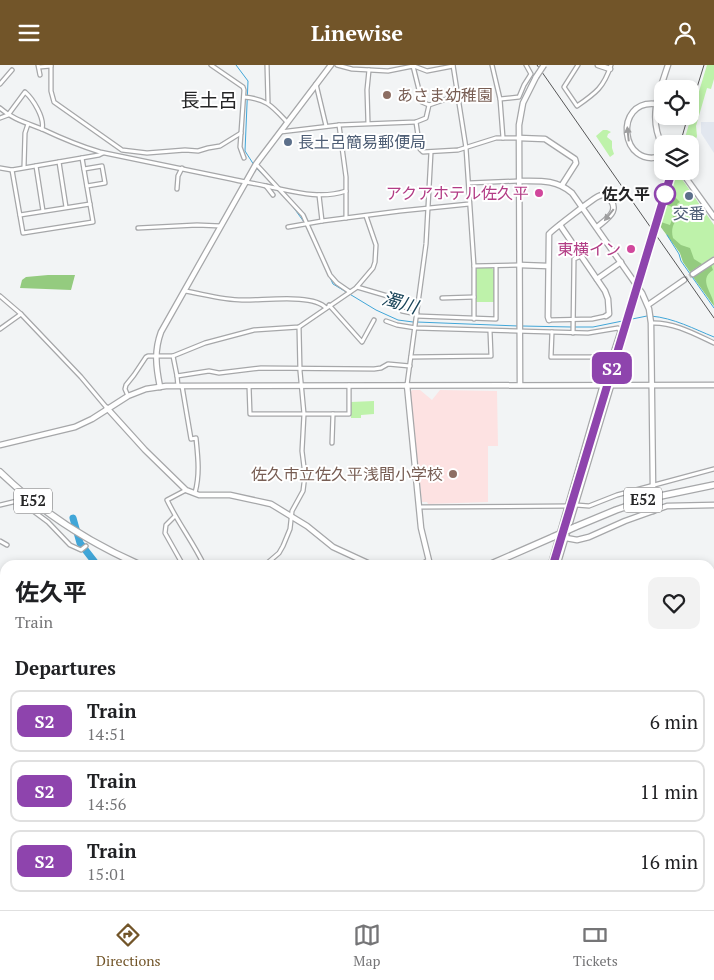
<!DOCTYPE html>
<meta charset="utf-8">
<style>
:root{--surface:#fff;--page:#f2f2f2;--text:#202124;--muted:#757577;--line:#e0e0e0;--accent:#725529}
body{margin:0;font-family:"PT Serif","Noto Sans JP",serif;background:var(--page);color:var(--text);height:100vh;display:flex;flex-direction:column;font-size:19px;white-space:nowrap}
*{box-sizing:border-box;margin:0}
p{font-size:16px;color:var(--muted)}
.icon{flex:none;width:28px;height:28px;fill:none;stroke:currentColor;stroke-width:2;stroke-linecap:round;stroke-linejoin:round}
.map{position:relative;flex:1;overflow:hidden}
.panel{position:absolute;left:0px;top:495px;width:715px;height:350px;display:flex;flex-direction:column;background:var(--surface);border-radius:15px 15px 0 0;box-shadow:0 2px 8px #0003}
.panel>*{flex:none}
.badge{padding:0 10px;border-radius:8px;font-size:18px;line-height:32px}
.tools{position:absolute;left:654px;top:15px;display:grid;gap:10px}
.tools a{display:grid;place-items:center;width:45px;height:45px;border-radius:10px;background:var(--surface);box-shadow:0 2px 8px #0003;font-size:25px}
.map>.badge{position:absolute;translate:-50% -50%;box-shadow:0 0 0 2px #fff}
h2{padding:0 15px;font-size:19px;line-height:45px}
.round{display:grid;place-items:center;flex:none;width:52px;height:52px;border-radius:10px;background:var(--page)}
.overview{display:flex;align-items:center;justify-content:space-between;height:85px;padding:0 15px}
h1{font-size:24px;font-weight:700;line-height:38px}
ul{padding:0;list-style:none}
li{display:flex;align-items:center;gap:15px;height:62px;margin:0 10px 8px;padding:0 5px;border:2px solid var(--line);border-radius:10px}
li div{flex:1}
li b{display:block;font-size:19px}
li em{font-style:normal}
li .badge{min-width:55px;font-weight:700;text-align:center}
header{display:flex;justify-content:space-between;align-items:center;height:65px;padding:0 15px;background:var(--accent);color:#fff;font-size:22px;font-weight:700}
.menu{display:flex;justify-content:space-around;align-items:center;height:70px;border-top:1px solid var(--line);background:var(--surface);font-size:14px;color:var(--muted)}
.menu a{display:grid;justify-items:center;gap:2px}
.menu .current{color:var(--accent)}
.map>svg:first-child{display:block}
.built{fill:#e2e7ef}
.industrial{fill:#f7e3f3}
.education{fill:#fde2e2}
.green{fill:#bef2aa}
.forest{fill:#94cb7f}
.lines{fill:none;stroke-linecap:round;stroke-linejoin:round}
.stream{stroke:#41a6d8;stroke-width:1}
.river{stroke:#41a6d8;stroke-width:7}
.secondary-tunnel{stroke:#c9cbcc;stroke-width:4.5;stroke-dasharray:4.5 2;stroke-linecap:butt}
.street-casing{stroke:#a6a7a9;stroke-width:5.5}
.secondary-casing{stroke:#a6a7a9;stroke-width:7}
.highway-casing{stroke:#a6a7a9;stroke-width:8}
.street{stroke:#fff;stroke-width:3}
.secondary{stroke:#fff;stroke-width:4.5}
.highway{stroke:#fff;stroke-width:5.5}
.rail{stroke:#565657;stroke-width:1}
.secondary-bridge-casing{stroke:#a6a7a9;stroke-width:7;stroke-linecap:butt}
.highway-bridge-casing{stroke:#a6a7a9;stroke-width:8;stroke-linecap:butt}
.secondary-bridge{stroke:#fff;stroke-width:4.5}
.highway-bridge{stroke:#fff;stroke-width:5.5}
.oneway{fill:#9d9d9e}
.line-casing{stroke:#fff;stroke-width:11}
.line{stroke:#8e44ad;stroke-width:8}
.education-dot{fill:#8d6e63;stroke:#fff;stroke-width:2}
.service-dot{fill:#5c6f8a;stroke:#fff;stroke-width:2}
.hotel-dot{fill:#d1479c;stroke:#fff;stroke-width:2}
.stop-dot{fill:#fff;stroke:#8e44ad;stroke-width:2.5}
.labels{text-anchor:middle;stroke-width:4;stroke-linejoin:round;paint-order:stroke}
.shield{fill:#fff;stroke:#676768;stroke-width:1}
.shield-label{font-size:15px;font-weight:bold;fill:#262627}
.education-label{font-size:16px;fill:#785e54;stroke:#fff;text-anchor:start}
.service-label{font-size:16px;fill:#4e5e75;stroke:#fff;text-anchor:start}
.hotel-label{font-size:16px;fill:#b23c85;stroke:#fff;text-anchor:end}
.stop-label{font-size:16px;font-weight:bold;fill:#262627;stroke:#fff;text-anchor:end}
.water-label{font-size:18px;font-style:italic;fill:#194459;stroke:#fff}
.quarter-label{font-size:19px;fill:#262627;stroke:#fff}
</style>
<header><svg class="icon" aria-label="menu" viewBox="0 0 24 24"><path d="M4 6h16M4 12h16M4 18h16"/></svg>Linewise<svg class="icon" aria-label="person" viewBox="0 0 24 24"><circle cx="12" cy="8" r="4"/><path d="M4 21q1-7 8-7t8 7"/></svg></header>
<div class="map">
<svg width="714" height="845" viewBox="0 0 714 845">
<rect width="100%" height="100%" fill="#f2f4f5"/>
<path class="built" d="M701,57H714V88L701,68Z"/>
<g class="industrial">
<path d="M5,770V827L0,826V771Z"/>
<path d="M0,834H5V840H75L86,845H0Z"/>
<path d="M91,840H127V845H96Z"/>
<path d="M133,840H205L204,845H133Z"/>
</g>
<path class="education" d="M412,325H420L432,335L440,325L497,326L498,381H488V437L428,439L427,437H422L410,328Z"/>
<g class="green">
<path d="M707,0H714V14L711,24L707,23L696,61L697,71L690,92V79H683Z"/>
<path d="M603,65H607L611,67L608,69L607,72L612,76V83L614,89L610,92L596,71Z"/>
<path d="M677,107L714,160V191L708,195L714,197V241L693,212L712,199L705,197L690,207L683,197L680,188L660,160Z"/>
<path d="M477,203H492L494,205V237H476V205Z"/>
<path d="M374,336V349L361,350V353H351V337Z"/>
</g>
<g class="forest">
<path d="M675,132L680,137L677,139L679,145L683,144L684,149C675,154 670,162 673,173L681,180L690,183L694,194L702,199L690,207L683,197L680,188L660,161L661,157L670,160L676,143L666,140L668,133Z"/>
<path d="M711,200L713,205C697,215 714,229 714,241L693,212Z"/>
<path d="M48,210H75L71,225L20,223L22,215L26,212Z"/>
</g>
<g class="lines">
<g class="stream">
<path d="M236,0L248,16L245,86L254,100"/>
<path d="M256,103L273,119"/>
<path d="M291,139L304,157L333,219L376,245L398,255L413,257"/>
<path d="M667,170L679,189L681,196L714,243"/>
<path d="M651,251C674,253 694,264 714,272"/>
<path d="M417,257L518,261"/>
<path d="M522,261L571,262"/>
<path d="M575,262H593L647,251"/>
</g>
<g class="river">
<path d="M73,453L80,478L97,500"/>
<path d="M275,845L276,840"/>
</g>
<path class="secondary-tunnel" d="M684,215L693,209"/>
<defs>
<g id="street">
<path d="M38,0L40,10"/>
<path d="M51,0V26L54,37L122,85L147,88L185,85L198,86L208,83L220,81L241,68"/>
<path d="M211,0L243,22L244,25L240,82L244,93"/>
<path d="M267,0L268,37"/>
<path d="M337,0L352,4L388,6L413,1L422,37L429,40"/>
<path d="M453,0L466,83L474,201V254"/>
<path d="M492,0L500,34L503,73"/>
<path d="M578,0L564,22L577,41C596,28 604,22 611,0"/>
<path d="M414,1L427,6L453,1"/>
<path d="M39,2L51,1"/>
<path d="M0,19L12,5"/>
<path d="M316,19L326,61"/>
<path d="M244,32C267,34 272,41 287,57"/>
<path d="M500,34L519,32L524,20L531,9L526,0"/>
<path d="M0,43C12,54 27,58 42,64C61,73 80,81 100,87L231,114C243,117 254,118 266,121C292,126 319,135 346,126"/>
<path d="M0,53L8,50L25,27C33,34 45,53 42,64"/>
<path d="M416,57L420,84L423,87L458,85L496,73H519"/>
<path d="M368,58L367,25L369,5"/>
<path d="M339,60L346,112V153"/>
<path d="M280,67L339,60L416,57L426,53L429,40L458,30"/>
<path d="M59,97L66,142"/>
<path d="M256,99L303,150L330,210L337,218L350,227"/>
<path d="M36,101L43,146"/>
<path d="M24,102L25,68L28,59"/>
<path d="M0,103L12,105L99,90L103,88"/>
<path d="M84,104L102,101L105,118L87,121"/>
<path d="M12,105L23,168L93,157L82,93"/>
<path d="M469,118L519,116"/>
<path d="M266,121L273,130"/>
<path d="M177,124L178,111L182,103"/>
<path d="M319,130L322,156L400,146L469,139"/>
<path d="M20,150L90,139"/>
<path d="M288,162L322,156"/>
<path d="M138,163L197,160L221,161"/>
<path d="M474,201L520,200"/>
<path d="M357,222L391,232L402,246L417,249"/>
<path d="M185,226C203,229 223,235 242,235C261,236 313,228 326,243"/>
<path d="M0,231L21,249L81,312L107,343"/>
<path d="M442,233L474,232"/>
<path d="M329,240L362,277L374,255"/>
<path d="M417,251L496,254V201"/>
<path d="M549,255L592,254L606,251"/>
<path d="M386,256L397,260L416,263L588,268L618,263L620,266L601,324L550,500"/>
<path d="M651,258C674,257 695,269 714,278"/>
<path d="M0,264L21,249"/>
<path d="M552,267L551,292H612"/>
<path d="M573,268L574,194L581,191"/>
<path d="M173,291L205,278L254,265L299,262L356,223L373,203L375,197L376,180L366,151"/>
<path d="M411,292L491,291L490,266"/>
<path d="M177,311L178,321"/>
<path d="M407,320L426,179L431,87"/>
<path d="M182,321L191,374L196,373C198,393 200,409 195,428"/>
<path d="M249,321L250,349H349V320"/>
<path d="M128,331L125,324L126,320L134,310L146,292L148,291H173L177,311L209,306L219,308L261,303L374,304L381,303L388,299L410,301"/>
<path d="M332,378L333,349"/>
<path d="M186,425L167,435C178,458 193,477 204,500"/>
<path d="M0,440L17,436L21,437L48,457L70,480L81,485L86,481"/>
<path d="M576,440L589,441L617,430L714,404"/>
<path d="M419,442L567,441"/>
<path d="M175,451L166,460L165,468L183,500"/>
<path d="M0,476L7,480"/>
<path d="M265,500L279,488L283,481L290,464L292,446L303,426L305,410L302,386L304,349L300,306L299,262"/>
<path d="M420,500L428,495"/>
<path d="M558,500L612,320"/>
<path d="M710,560H714"/>
<path d="M0,751L5,760"/>
<path d="M710,808L711,803H714"/>
<path d="M130,840V845"/>
<path d="M576,840L578,845"/>
<path d="M708,840L711,845"/>
</g>
<g id="secondary">
<path d="M598,0L610,4"/>
<path d="M656,39C613,34 620,105 662,91"/>
<path d="M519,73L545,74L575,94L576,98L562,120"/>
<path d="M662,80C648,52 659,27 668,0"/>
<path d="M681,106L714,152"/>
<path d="M519,116C539,116 556,114 572,128L642,228L649,244L651,258L653,424"/>
<path d="M560,160L605,226L608,234L609,249L606,251"/>
<path d="M520,200L548,201"/>
<path d="M693,209L714,195"/>
<path d="M597,214L621,197"/>
<path d="M648,240L684,215"/>
<path d="M549,255L548,252L549,169C551,166 595,132 599,131C603,129 604,130 607,131C622,145 608,153 597,162"/>
<path d="M407,320L421,463L430,500"/>
<path d="M520,320L519,60L523,38L536,12"/>
<path d="M160,322C156,302 154,286 161,267L256,99L331,0"/>
<path d="M107,343L145,385L186,425L199,430H230L271,439L307,461L333,482L372,500"/>
<path d="M0,380L75,362L92,354L128,331L146,324L166,321L714,320"/>
<path d="M653,438V446"/>
<path d="M566,473L577,475L589,472L625,456L667,441L714,440"/>
<path d="M710,698L714,697"/>
<path d="M0,829H5"/>
<path d="M87,840L93,845"/>
</g>
<g id="highway">
<path d="M0,407C41,447 88,477 140,500"/>
<path d="M575,462L616,445L651,433L714,420"/>
<path d="M489,500L553,472"/>
</g>
</defs>
<use href="#street" class="street-casing"/>
<use href="#secondary" class="secondary-casing"/>
<use href="#highway" class="highway-casing"/>
<use href="#street" class="street"/>
<use href="#secondary" class="secondary"/>
<use href="#highway" class="highway"/>
<g class="rail">
<path d="M537,0L714,253"/>
<path d="M690,45L704,0"/>
<path d="M680,79L688,51"/>
<path d="M553,500L672,106"/>
<path d="M415,845L421,840"/>
</g>
<defs>
<path id="secondary-bridge" d="M536,12L544,0"/>
<path id="highway-bridge" d="M553,472L575,462"/>
</defs>
<use href="#secondary-bridge" class="secondary-bridge-casing"/>
<use href="#highway-bridge" class="highway-bridge-casing"/>
<use href="#secondary-bridge" class="secondary-bridge"/>
<use href="#highway-bridge" class="highway-bridge"/>
</g>
<defs><path id="oneway-solid" d="M-6-.8H1V-3.2L6.5 0L1 3.2V.8H-6Z" transform="scale(1.25)"/></defs>
<g class="oneway">
<use href="#oneway-solid" transform="translate(628 69) rotate(-96)"/>
<use href="#oneway-solid" transform="translate(609 150) rotate(129)"/>
</g>
<g class="lines">
<defs>
<path id="line" d="M553,500L672,106"/>
</defs>
<use href="#line" class="line-casing"/>
<use href="#line" class="line"/>
</g>
<g class="education-dot">
<circle cx="387" cy="30" r="5"/>
<circle cx="453" cy="409" r="5"/>
</g>
<g class="service-dot">
<circle cx="288" cy="77" r="5"/>
<circle cx="689" cy="131" r="5"/>
</g>
<g class="hotel-dot">
<circle cx="539" cy="128" r="5"/>
<circle cx="631" cy="184" r="5"/>
</g>
<circle class="stop-dot" cx="665" cy="129" r="10"/>
<g class="labels">
<g class="shield">
<rect x="624" y="422.5" width="38" height="25" rx="4"/>
<rect x="14" y="423.5" width="38" height="25" rx="4"/>
</g>
<g class="shield-label">
<text x="643" y="440">E52</text>
<text x="33" y="441">E52</text>
</g>
<g class="education-label">
<text x="397" y="36">あさま幼稚園</text>
<text x="443" y="415" text-anchor="end">佐久市立佐久平浅間小学校</text>
</g>
<g class="service-label">
<text x="298" y="83">長土呂簡易郵便局</text>
<text x="689" y="154" text-anchor="middle">交番</text>
</g>
<g class="hotel-label">
<text x="529" y="134">アクアホテル佐久平</text>
<text x="621" y="190">東横イン</text>
</g>
<g class="stop-label">
<text x="650" y="135">佐久平</text>
</g>
<g class="water-label">
<text transform="translate(400 238) rotate(16)" y="6">濁川</text>
</g>
<g class="quarter-label">
<text x="209" y="42">長土呂</text>
</g>
</g>
</svg>
<div class="tools">
<a><svg class="icon" aria-label="locate" viewBox="0 0 24 24"><circle cx="12" cy="12" r="6"/><path d="M12 2v4M12 18v4M2 12h4M18 12h4"/></svg></a>
<a><svg class="icon" aria-label="layers" viewBox="0 0 24 24"><path d="M12 4l9 5-9 5-9-5zM3 14l9 5 9-5"/></svg></a>
</div>
<b class="badge" style="left:612px;top:303px;background:#8e44ad;color:#fff">S2</b>
<section class="panel">
<div class="overview"><div><h1>佐久平</h1><p>Train</p></div><a class="round"><svg class="icon" aria-label="heart" viewBox="0 0 24 24"><path d="M12 20l-8-8c-3-5 5-10 8-4 3-6 11-1 8 4z"/></svg></a></div>
<h2>Departures</h2>
<ul>
<li><span class="badge" style="background:#8e44ad;color:#fff">S2</span><div><b>Train</b><p>14:51</p></div><em>6 min</em></li>
<li><span class="badge" style="background:#8e44ad;color:#fff">S2</span><div><b>Train</b><p>14:56</p></div><em>11 min</em></li>
<li><span class="badge" style="background:#8e44ad;color:#fff">S2</span><div><b>Train</b><p>15:01</p></div><em>16 min</em></li>
</ul>
</section>
</div>
<nav class="menu">
<a class="current"><svg class="icon" aria-label="directions" viewBox="0 0 24 24"><path d="M12 3l9 9-9 9-9-9zM9 14v-3h6M13 9l2 2-2 2"/></svg>Directions</a>
<a><svg class="icon" aria-label="map" viewBox="0 0 24 24"><path d="M3 6l6-2 6 2 6-2v14l-6 2-6-2-6 2zM9 4v14M15 6v14"/></svg>Map</a>
<a><svg class="icon" aria-label="tickets" viewBox="0 0 24 24"><path d="M3 7h18v10H3zM15 7v10"/></svg>Tickets</a>
</nav>
